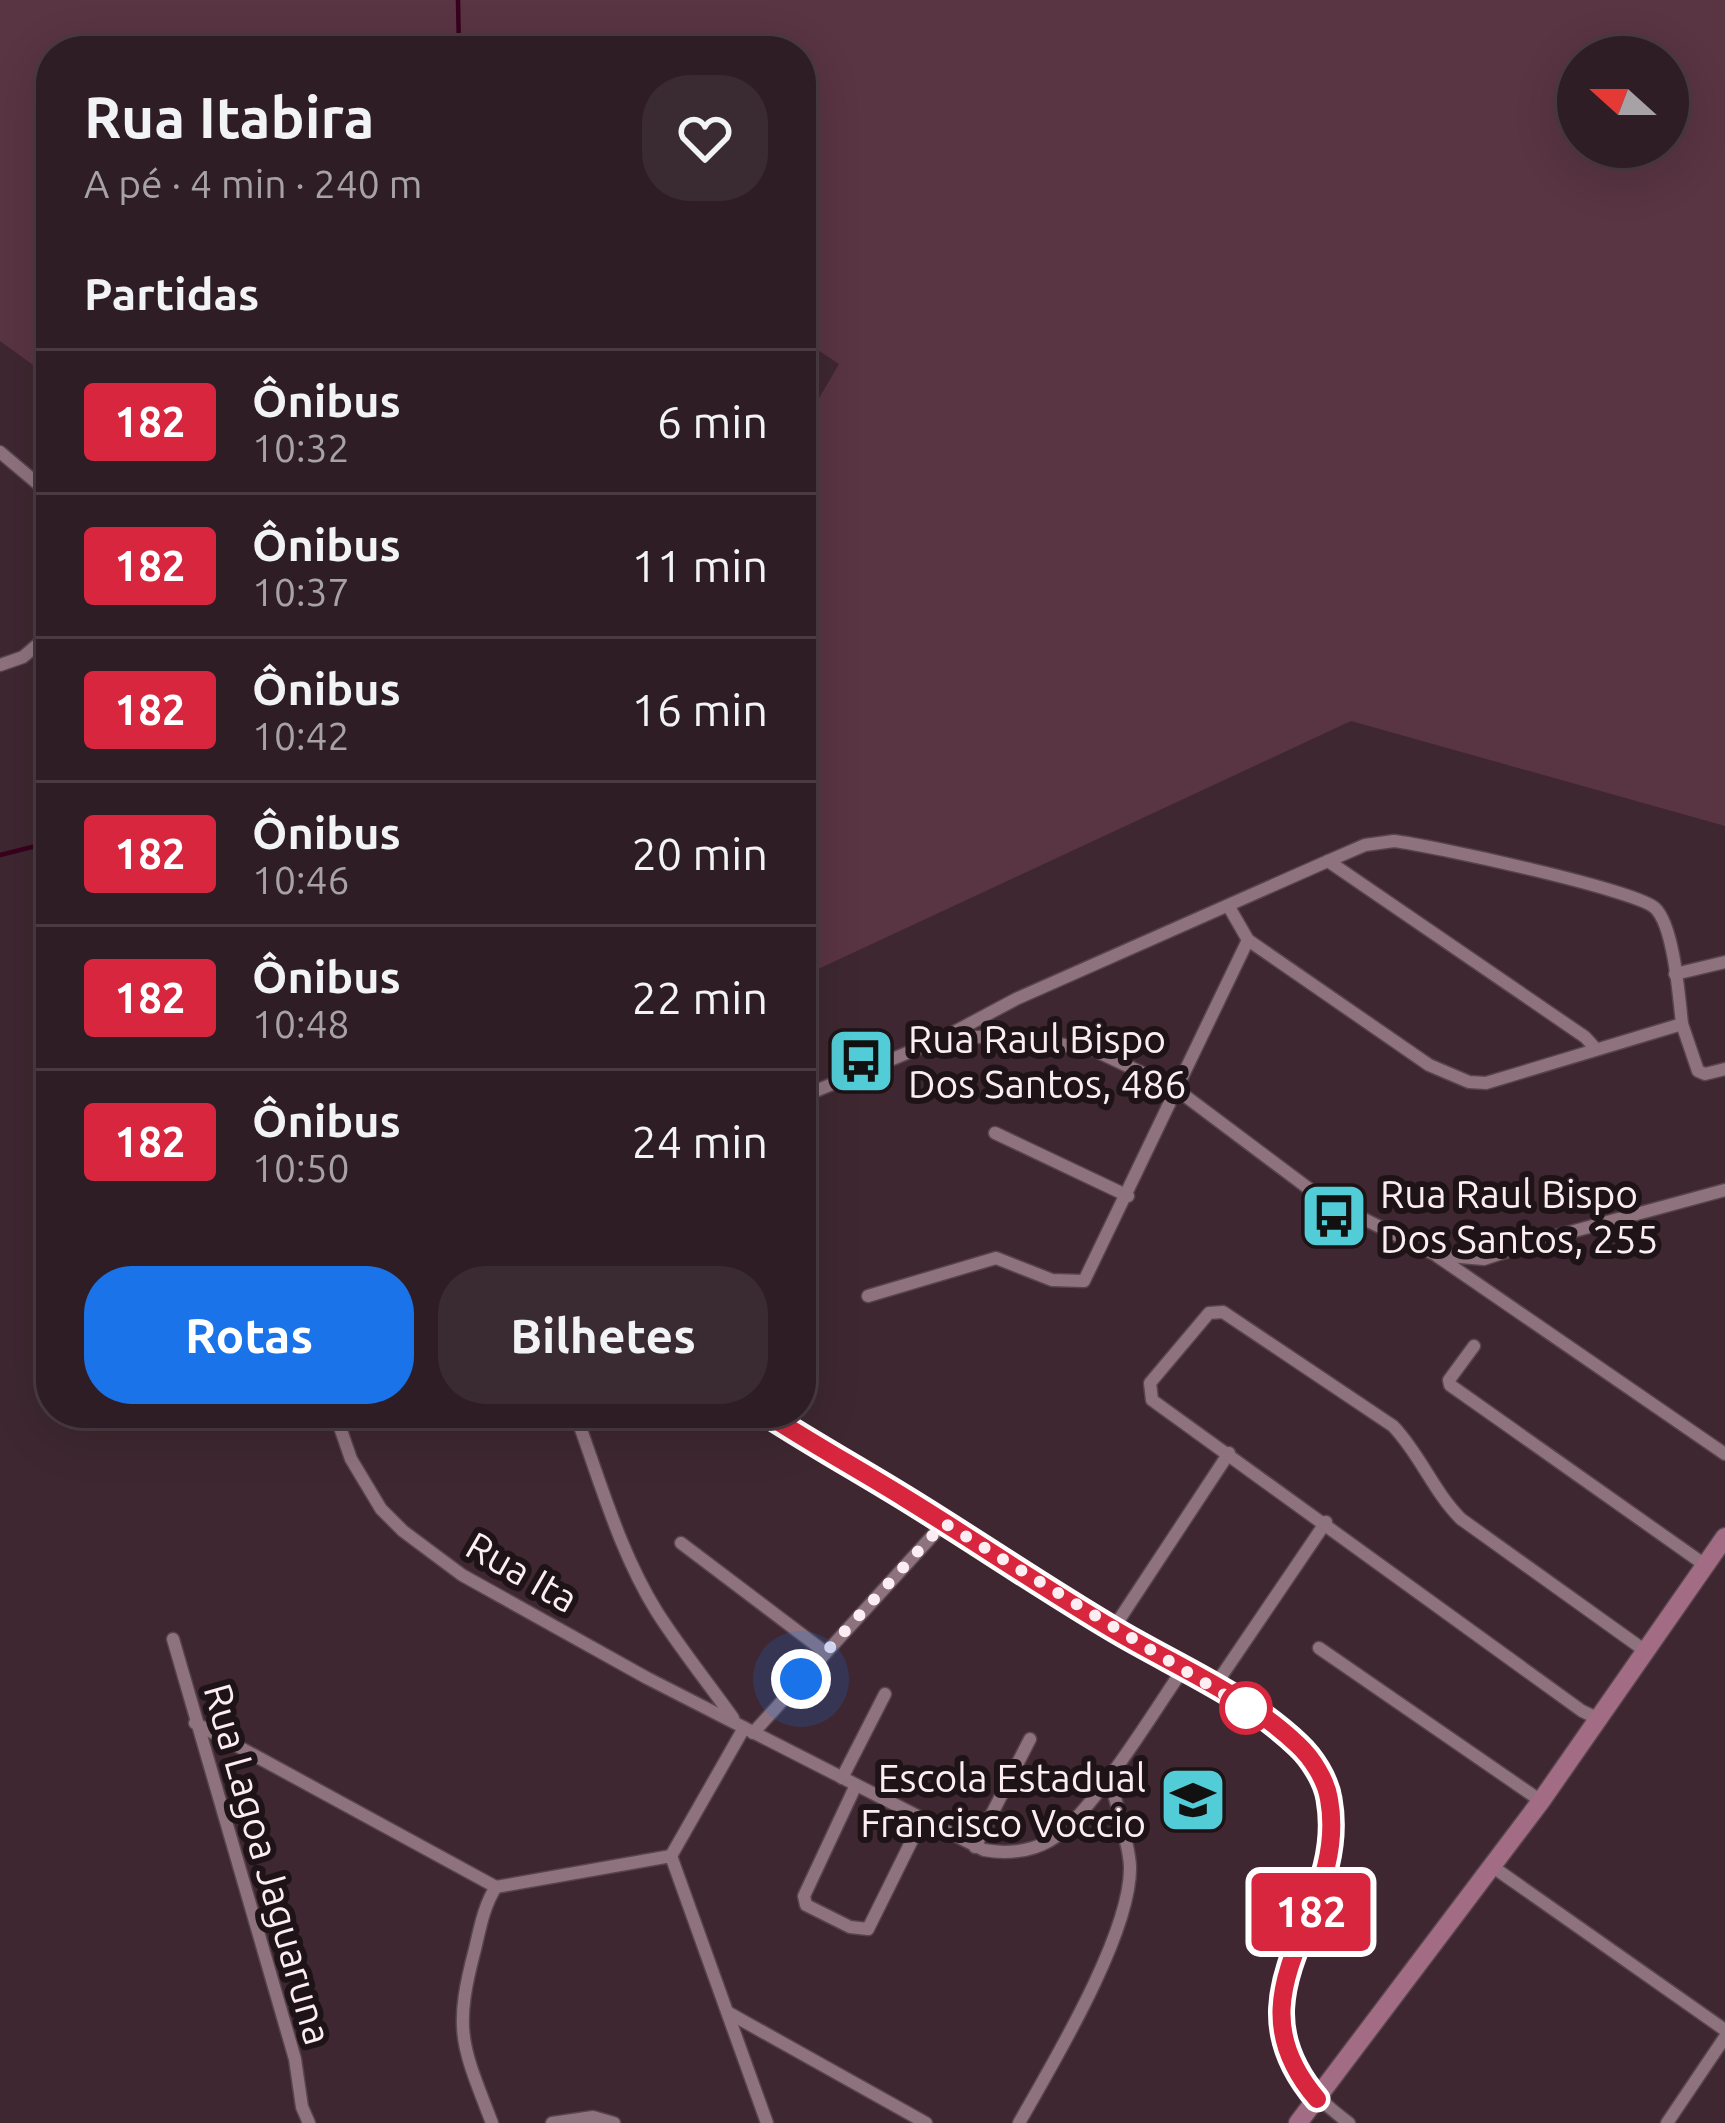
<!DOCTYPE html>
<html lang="pt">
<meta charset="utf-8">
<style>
:root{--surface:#2e1d24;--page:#3a2a31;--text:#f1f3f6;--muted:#a7a2a6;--line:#493b41;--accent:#1a73e8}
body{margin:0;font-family:Ubuntu,sans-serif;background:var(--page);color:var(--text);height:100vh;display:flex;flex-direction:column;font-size:45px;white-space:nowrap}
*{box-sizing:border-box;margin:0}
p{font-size:39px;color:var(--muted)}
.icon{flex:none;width:66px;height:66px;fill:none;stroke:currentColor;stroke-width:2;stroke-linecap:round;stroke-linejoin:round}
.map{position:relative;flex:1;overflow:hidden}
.side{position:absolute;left:36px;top:36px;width:780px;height:1392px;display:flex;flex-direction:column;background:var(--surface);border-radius:48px;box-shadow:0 12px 48px #0002,0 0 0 3px var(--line)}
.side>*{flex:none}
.badge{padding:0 24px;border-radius:9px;font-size:42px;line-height:78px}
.needle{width:78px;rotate:291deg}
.controls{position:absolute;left:1557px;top:36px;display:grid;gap:24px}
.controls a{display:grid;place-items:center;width:132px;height:132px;border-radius:50%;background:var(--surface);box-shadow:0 12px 48px #0002,0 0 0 3px var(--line);font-size:60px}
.you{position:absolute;width:60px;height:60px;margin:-30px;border:9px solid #fff;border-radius:50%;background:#1a73e8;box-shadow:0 0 0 18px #1a73e833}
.map>.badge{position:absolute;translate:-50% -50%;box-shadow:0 0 0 6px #fff}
h2{padding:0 48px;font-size:45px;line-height:108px}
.round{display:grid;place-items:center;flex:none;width:126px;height:126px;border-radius:48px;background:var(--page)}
.summary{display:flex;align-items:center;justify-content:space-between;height:204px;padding:0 48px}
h1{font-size:57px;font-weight:700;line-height:90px}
.primary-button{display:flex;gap:24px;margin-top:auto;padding:24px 48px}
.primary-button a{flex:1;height:138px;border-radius:48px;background:var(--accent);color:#fff;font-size:48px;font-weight:700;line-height:138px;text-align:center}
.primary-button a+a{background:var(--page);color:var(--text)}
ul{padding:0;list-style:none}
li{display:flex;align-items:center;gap:36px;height:144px;padding:0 48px;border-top:3px solid var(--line)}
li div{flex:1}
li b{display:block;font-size:45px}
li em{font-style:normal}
li .badge{min-width:132px;font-weight:700;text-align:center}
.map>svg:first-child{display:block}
.green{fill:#593443;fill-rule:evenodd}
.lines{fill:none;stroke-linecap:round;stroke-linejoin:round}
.stream{stroke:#38001e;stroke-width:4.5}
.street-casing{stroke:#58444c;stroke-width:15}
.secondary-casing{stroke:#58444c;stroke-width:21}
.street{stroke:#8e727d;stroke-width:12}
.secondary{stroke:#a26c84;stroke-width:18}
.line-casing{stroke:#fff;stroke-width:27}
.line{stroke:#d7263d;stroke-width:18}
.walk{stroke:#fcedf2;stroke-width:12;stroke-dasharray:0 21.6}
.stop-dot{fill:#fff;stroke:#d7263d;stroke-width:6}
.labels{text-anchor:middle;stroke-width:12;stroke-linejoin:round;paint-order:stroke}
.poi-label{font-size:39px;fill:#fcedf2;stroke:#1e1317;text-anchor:start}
.street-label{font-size:39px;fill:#fcedf2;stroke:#1e1317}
</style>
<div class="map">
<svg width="1725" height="2123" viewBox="0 0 1725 2123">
<rect width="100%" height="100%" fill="#3e2730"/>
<path class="green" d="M0,0H1725V826L1351,721L801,977V429L839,364L801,339V51H51V378L0,341ZM1578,57H1668V147H1578Z"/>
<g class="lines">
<g class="stream">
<path d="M458,0L459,51"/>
<path d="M0,855L40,845L51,834"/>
</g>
<defs>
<g id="street">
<path d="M0,452L51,495"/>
<path d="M0,665L23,657L51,633"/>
<path d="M1328,861L1585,1037L1596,1049"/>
<path d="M1675,974L1725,962"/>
<path d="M1682,1024L1698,1071L1705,1074L1725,1069"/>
<path d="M943,1038L1016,999L1328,861L1365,845L1394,841C1429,845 1637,890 1655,908C1674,926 1679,997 1682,1024L1486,1083L1469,1082L1429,1065L1248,940L1229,907"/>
<path d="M801,1097L943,1038L1011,1036L1094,1050L1176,1089L1320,1197L1436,1255L1484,1259L1541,1240L1725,1190"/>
<path d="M995,1133L1128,1196"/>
<path d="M1437,1256L1725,1454"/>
<path d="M868,1296L996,1258L1052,1280L1084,1281L1248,940"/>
<path d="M1474,1346L1449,1380L1450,1385L1705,1565"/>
<path d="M335,1413L351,1459L381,1509L403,1531L462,1575L647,1678L984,1850C1005,1854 1030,1852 1049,1841C1089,1819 1155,1710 1183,1669"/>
<path d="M575,1413C600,1480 619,1551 657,1612C680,1648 708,1683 733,1718"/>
<path d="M765,1413C811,1443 859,1469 905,1498C975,1542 1044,1588 1114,1630C1174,1666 1277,1710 1316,1768C1327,1785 1329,1801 1330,1820C1337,1944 1201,2014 1349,2123"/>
<path d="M681,1543L825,1652"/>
<path d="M1113,1629L1229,1453"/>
<path d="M173,1639L295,2059L302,2107L309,2123"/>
<path d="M1319,1648L1541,1801"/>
<path d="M1214,1687L1326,1522"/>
<path d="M1597,1718L1582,1711L1152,1400L1150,1383L1209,1313L1223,1312L1393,1426C1420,1454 1433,1491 1461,1519L1644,1650"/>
<path d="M195,1723L496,1887"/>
<path d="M753,1733L944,1523"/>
<path d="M842,1778L885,1694"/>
<path d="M856,1785L804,1896L806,1905L850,1927L868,1929L922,1820"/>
<path d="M975,1847L1030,1739"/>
<path d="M671,1856L767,2123"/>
<path d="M671,1856L744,1728"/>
<path d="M1493,1867L1725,2030"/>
<path d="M729,2013L926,2123"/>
<path d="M492,2123C462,2045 453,2032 475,1949C480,1928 484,1905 496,1887L671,1856"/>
<path d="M552,2123L593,2117L614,2123"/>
<path d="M1019,2123C1053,2063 1132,1932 1130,1866C1129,1843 1115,1800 1109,1775"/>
<path d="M1667,2123L1725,2037"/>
</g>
<path id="secondary" d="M1298,2123L1541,1801L1725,1537"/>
</defs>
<use href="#street" class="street-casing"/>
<use href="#secondary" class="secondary-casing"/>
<use href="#street" class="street"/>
<use href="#secondary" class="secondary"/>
</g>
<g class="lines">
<defs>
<path id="line" d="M765,1413C811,1443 858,1469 905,1498C975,1541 1042,1587 1113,1629C1173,1665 1246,1695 1298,1745C1312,1758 1326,1780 1329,1799C1350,1914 1222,1988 1317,2099"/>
</defs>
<use href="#line" class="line-casing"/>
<use href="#line" class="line"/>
<path class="walk" d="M801,1679L944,1523L1246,1708"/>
</g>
<defs>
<symbol id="bus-square" viewBox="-11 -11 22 22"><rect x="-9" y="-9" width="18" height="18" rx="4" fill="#52ccd6" stroke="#1e1317"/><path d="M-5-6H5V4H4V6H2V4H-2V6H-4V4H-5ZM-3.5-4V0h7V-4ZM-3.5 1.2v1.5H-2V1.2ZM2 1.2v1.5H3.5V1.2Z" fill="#111"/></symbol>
<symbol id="school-square" viewBox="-11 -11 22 22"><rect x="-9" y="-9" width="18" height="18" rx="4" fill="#52ccd6" stroke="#1e1317"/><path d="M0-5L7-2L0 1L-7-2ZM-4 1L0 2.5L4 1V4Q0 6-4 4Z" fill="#111"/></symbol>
</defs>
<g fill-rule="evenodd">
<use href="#bus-square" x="823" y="1023" width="76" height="76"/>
<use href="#bus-square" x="1296" y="1178" width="76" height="76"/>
<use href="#school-square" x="1155" y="1762" width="76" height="76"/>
</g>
<circle class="stop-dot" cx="1246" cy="1708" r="24"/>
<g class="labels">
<g class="poi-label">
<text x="908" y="1053">Rua Raul Bispo<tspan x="908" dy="45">Dos Santos, 486</tspan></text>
<text x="1380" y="1208">Rua Raul Bispo<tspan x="1380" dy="45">Dos Santos, 255</tspan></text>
<text x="1146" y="1792" text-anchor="end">Escola Estadual<tspan x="1146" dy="45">Francisco Voccio</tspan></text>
</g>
<g class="street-label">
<text transform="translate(522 1572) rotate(30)" y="14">Rua Ita</text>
<text transform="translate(268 1864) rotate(74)" y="14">Rua Lagoa Jaguaruna</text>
</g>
</g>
</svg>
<div class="controls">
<a><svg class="needle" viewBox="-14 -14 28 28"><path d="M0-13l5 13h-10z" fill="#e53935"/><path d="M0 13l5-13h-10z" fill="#a7a2a6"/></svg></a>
</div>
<div class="you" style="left:801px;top:1679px"></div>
<b class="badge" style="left:1311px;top:1912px;background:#d7263d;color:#fff">182</b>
<section class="side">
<div class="summary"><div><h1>Rua Itabira</h1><p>A pé · 4 min · 240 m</p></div><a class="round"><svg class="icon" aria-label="heart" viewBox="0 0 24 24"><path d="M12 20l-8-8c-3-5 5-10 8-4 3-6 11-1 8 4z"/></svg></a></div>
<h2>Partidas</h2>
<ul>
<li><span class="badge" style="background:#d7263d;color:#fff">182</span><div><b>Ônibus</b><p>10:32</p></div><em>6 min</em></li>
<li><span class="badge" style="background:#d7263d;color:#fff">182</span><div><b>Ônibus</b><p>10:37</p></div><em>11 min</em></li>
<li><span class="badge" style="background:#d7263d;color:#fff">182</span><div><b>Ônibus</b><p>10:42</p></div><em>16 min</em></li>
<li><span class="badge" style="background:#d7263d;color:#fff">182</span><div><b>Ônibus</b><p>10:46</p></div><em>20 min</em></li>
<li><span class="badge" style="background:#d7263d;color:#fff">182</span><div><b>Ônibus</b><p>10:48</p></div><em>22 min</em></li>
<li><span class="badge" style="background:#d7263d;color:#fff">182</span><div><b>Ônibus</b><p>10:50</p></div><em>24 min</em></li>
</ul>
<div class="primary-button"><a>Rotas</a><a>Bilhetes</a></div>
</section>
</div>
